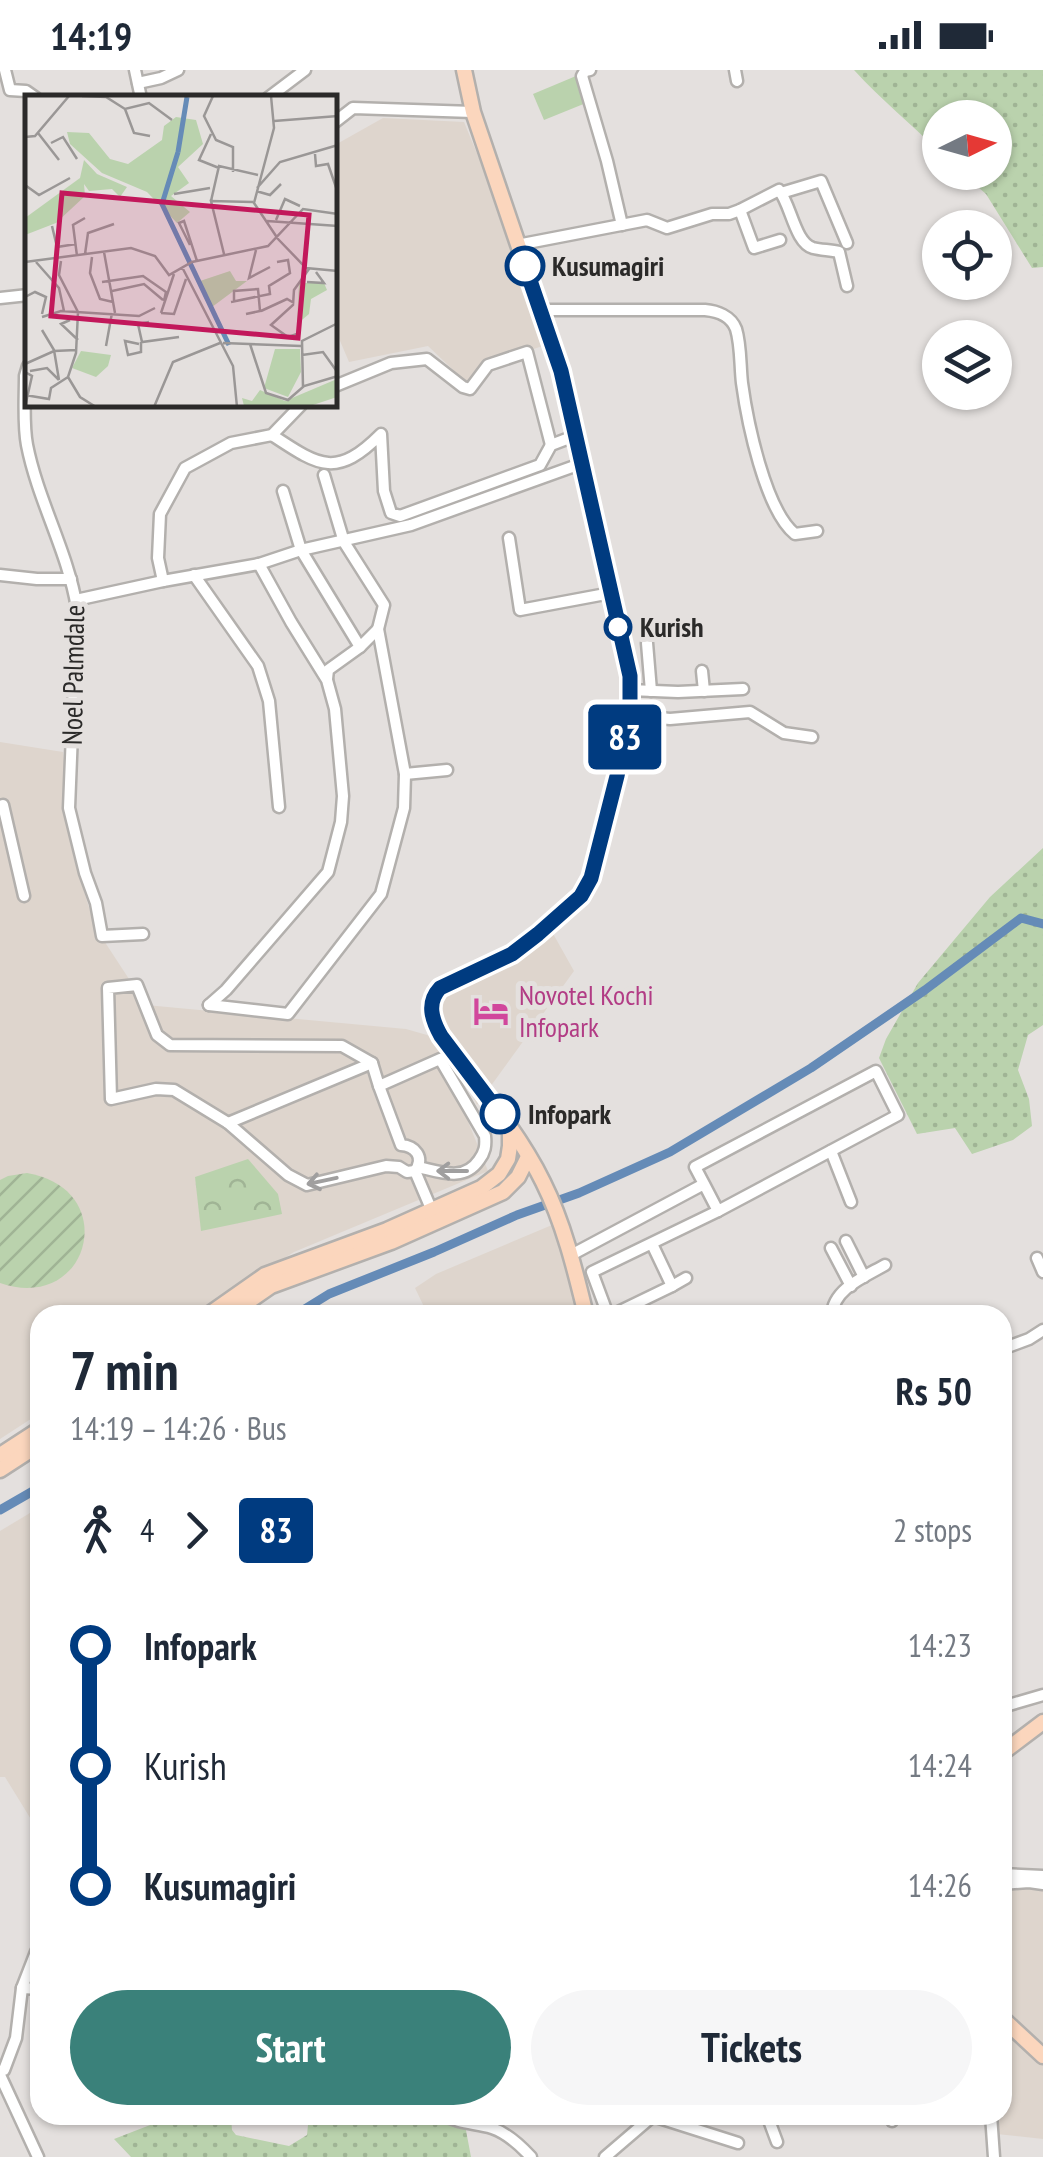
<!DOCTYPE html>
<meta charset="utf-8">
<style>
:root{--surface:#fff;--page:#f6f6f7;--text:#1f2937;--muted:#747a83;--accent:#3a817a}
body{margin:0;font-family:"PT Sans Narrow",sans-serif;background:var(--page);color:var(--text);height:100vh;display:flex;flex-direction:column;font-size:38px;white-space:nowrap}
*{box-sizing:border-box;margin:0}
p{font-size:32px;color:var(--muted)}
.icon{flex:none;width:55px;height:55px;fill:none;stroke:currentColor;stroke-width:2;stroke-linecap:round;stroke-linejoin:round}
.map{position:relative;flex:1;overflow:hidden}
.sheet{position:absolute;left:30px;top:1235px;width:982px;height:820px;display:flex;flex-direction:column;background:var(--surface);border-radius:30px;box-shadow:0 2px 8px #0004}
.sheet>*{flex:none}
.badge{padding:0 20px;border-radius:8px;font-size:35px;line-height:65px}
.needle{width:65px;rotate:85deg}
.tools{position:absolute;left:922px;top:30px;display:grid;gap:20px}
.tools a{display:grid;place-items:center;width:90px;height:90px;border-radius:50%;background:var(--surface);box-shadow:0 2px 8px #0004;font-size:50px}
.map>.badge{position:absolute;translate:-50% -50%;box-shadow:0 0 0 5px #fff}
.legs{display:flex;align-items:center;gap:15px;height:110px;padding:0 40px;font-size:32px}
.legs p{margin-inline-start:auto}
.overview{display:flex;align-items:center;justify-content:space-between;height:170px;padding:0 40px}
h1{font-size:55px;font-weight:700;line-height:75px}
.action{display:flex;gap:20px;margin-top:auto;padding:20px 40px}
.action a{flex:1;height:115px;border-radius:60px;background:var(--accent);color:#fff;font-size:40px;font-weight:700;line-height:115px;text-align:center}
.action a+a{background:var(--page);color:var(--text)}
ul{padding:0 40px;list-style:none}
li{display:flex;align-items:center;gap:35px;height:120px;font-size:38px}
li i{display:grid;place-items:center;width:15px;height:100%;margin:0 12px;background:currentColor}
li i::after{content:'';width:25px;height:25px;margin:-12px;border:8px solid;border-radius:50%;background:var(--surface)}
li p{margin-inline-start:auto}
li:first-child i{background:linear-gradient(#0000 50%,currentColor 0)}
li:last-child i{background:linear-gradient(currentColor 50%,#0000 0)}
.status{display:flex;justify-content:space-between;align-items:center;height:70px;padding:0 50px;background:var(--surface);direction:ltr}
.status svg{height:28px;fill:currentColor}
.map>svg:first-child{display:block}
.built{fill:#ded5cd}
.grass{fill:url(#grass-dots)}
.park{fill:url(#park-crowns)}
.garden{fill:url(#garden-furrows)}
.pitch{fill:#bad2ad}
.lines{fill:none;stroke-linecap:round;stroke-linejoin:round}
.canal{stroke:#658bb7;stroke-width:9}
.street-casing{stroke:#b3b0ad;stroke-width:15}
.secondary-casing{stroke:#b3b0ad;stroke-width:19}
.street{stroke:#fff;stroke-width:10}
.secondary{stroke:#fbd6bd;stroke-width:14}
.oneway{stroke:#a09f9f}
.line-1-casing{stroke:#fff;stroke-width:22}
.line-1{stroke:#003b80;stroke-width:15}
.stop-1-dot{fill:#fff;stroke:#003b80;stroke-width:5}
.labels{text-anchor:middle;stroke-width:10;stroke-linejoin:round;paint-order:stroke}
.stop-label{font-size:28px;font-weight:bold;fill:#2b2a29;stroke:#e4e0de;text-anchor:start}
.street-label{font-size:28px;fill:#2b2a29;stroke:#e4e0de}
.hotel-label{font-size:28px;fill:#b23c85;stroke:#e4e0de;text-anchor:start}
.inset-river{fill:none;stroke:#658bb7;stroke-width:5}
.inset-road{fill:none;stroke:#9a9796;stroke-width:2.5}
.view{fill:#c2185b;fill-opacity:0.15;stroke:#c2185b;stroke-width:5}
.inset-edge{fill:none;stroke:#2b2a29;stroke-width:5}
</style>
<div class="status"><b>14:19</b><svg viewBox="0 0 49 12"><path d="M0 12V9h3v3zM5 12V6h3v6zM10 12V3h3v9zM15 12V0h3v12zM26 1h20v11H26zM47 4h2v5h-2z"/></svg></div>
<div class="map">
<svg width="1043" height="2087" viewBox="0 0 1043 2087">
<defs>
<pattern id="grass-dots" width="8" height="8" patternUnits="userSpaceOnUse" patternTransform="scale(2.5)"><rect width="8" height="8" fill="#bad2ad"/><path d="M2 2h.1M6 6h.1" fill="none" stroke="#a0b495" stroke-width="1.8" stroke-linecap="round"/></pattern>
<pattern id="park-crowns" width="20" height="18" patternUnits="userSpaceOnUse" patternTransform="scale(2.5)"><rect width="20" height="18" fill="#bad2ad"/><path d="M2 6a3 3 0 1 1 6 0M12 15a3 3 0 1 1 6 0" fill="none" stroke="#a0b495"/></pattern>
<pattern id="garden-furrows" width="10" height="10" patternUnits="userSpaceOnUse" patternTransform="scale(2.5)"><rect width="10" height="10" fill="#bad2ad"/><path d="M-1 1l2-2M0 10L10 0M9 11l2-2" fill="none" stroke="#a0b495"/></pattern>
</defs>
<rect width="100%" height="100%" fill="#e4e0de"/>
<g class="built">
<path d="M383,48L464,52L497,132L525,219L548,274L488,295L469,315L428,276L349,292L335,259V75Z"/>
<path d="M0,672L63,682L74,789L95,857L146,935L406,959L434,967L488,1101L294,1182L195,1245H40V1343L0,1369Z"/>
<path d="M551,860L574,901L477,1035L439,952L437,931L448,919L512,893Z"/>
<path d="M552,1155L575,1220L579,1245H428L415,1218L436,1204Z"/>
<path d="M40,1437V1758L37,1759L5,1707H0V1461Z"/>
<path d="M1002,1812L1043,1813V1987L1003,1949Z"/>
<path d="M1003,1957L1043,1992V2069L997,2064L996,2045H1002Z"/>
</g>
<g class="grass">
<path d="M854,0H1043V197L1032,198L986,124L962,103L995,102V48H940V83C912,54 881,30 854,0Z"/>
<path d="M1043,778V955L1028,965L1018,1000L1029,1029L1032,1056L1013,1070L972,1084L955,1058L917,1064L879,988L886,969L918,913L990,827Z"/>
<path d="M176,2045H229L231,2047L232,2060L236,2065L289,2076L307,2065L309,2045H445L465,2055L471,2087H131L114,2069Z"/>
</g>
<path class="park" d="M248,1089L278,1124L282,1144L201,1161L195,1107Z"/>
<path class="garden" d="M27,1103C122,1119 90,1244 0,1213V1110L8,1106Z"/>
<path class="pitch" d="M576,6L586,33L544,50L533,24Z"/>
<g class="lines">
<g class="canal">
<path d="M295,1245L329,1224L434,1182L517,1145L579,1123L670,1082L811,998L925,920L1021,848L1043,854"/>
<path d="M0,1440L40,1417"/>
</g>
<defs>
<g id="street">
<path d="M5,0L10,20L26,21L36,28"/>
<path d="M135,0L141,28"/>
<path d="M590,0L585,1L582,6L607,91L622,155"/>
<path d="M735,0L737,11"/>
<path d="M138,13L161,8L178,0"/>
<path d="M268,28L305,0"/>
<path d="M335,52L353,38L473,42"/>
<path d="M781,123L821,111L847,173"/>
<path d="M740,140L754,178L780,170"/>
<path d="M517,175L647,150L667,158L712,144H729L740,140L779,120C791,135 795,173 813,178C821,180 830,180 839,182L847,216"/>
<path d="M0,228L28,225"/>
<path d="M541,240H705C717,241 731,246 736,259C741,275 740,296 742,313C747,350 765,440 795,464L817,461"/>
<path d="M28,296L25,306C25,328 23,354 27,375C38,431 68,482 77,538L69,738L85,803L96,833L102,866L143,864"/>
<path d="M335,316L391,293L427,289L463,317L470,319L488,295L527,282L551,375"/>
<path d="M272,365C319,396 336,409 381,364L384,421L391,443L400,446L540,395L551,375L577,365"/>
<path d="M283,421L301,480L360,577"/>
<path d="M509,468L520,540L611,523"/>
<path d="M0,505L37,509H71"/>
<path d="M194,505L258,596L269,631L279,737"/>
<path d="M163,511L158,488L160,444L185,398L231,373L272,365L301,335"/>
<path d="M76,530L163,511L259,494L301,480L411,455L583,393"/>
<path d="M647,573L651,621"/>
<path d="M702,601L704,621"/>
<path d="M327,609L328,600L360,577L378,559"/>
<path d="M630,620L678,622L743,619"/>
<path d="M629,645L670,649L750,642L784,663L812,667"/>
<path d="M405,704L447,700"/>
<path d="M0,736L3,735L24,826"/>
<path d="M209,935L288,944L381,824L404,738L405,704L378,559L384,535L344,472L324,405"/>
<path d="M209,935L226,920L328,802L341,752L343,726L335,639L327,610L291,552L259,494"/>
<path d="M379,1016L401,1075C415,1076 425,1087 415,1101L432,1141"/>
<path d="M228,1053L372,993"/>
<path d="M831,1081L851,1132"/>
<path d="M415,1101L407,1102L399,1097L386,1096L307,1115L288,1105L228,1053L174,1020L156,1019L111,1029L108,918L137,915L157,965L170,975L342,976L372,993L379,1016L440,989L485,1066C486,1076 485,1082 479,1090C464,1112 441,1102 418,1097"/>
<path d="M846,1171L864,1207"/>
<path d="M831,1178L851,1216"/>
<path d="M571,1185L704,1114L718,1141L898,1045L876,1001L695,1097L704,1114"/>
<path d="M1037,1188L1043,1202"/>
<path d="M672,1216L686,1208"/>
<path d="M608,1245L592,1202L718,1141"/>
<path d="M612,1245L672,1216L652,1174"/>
<path d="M832,1245C833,1219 864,1207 885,1195"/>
<path d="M1002,1279L1029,1269L1043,1260"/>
<path d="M1002,1637L1043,1625"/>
<path d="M1002,1804L1043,1806"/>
<path d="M1002,1814L1029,1812L1043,1814"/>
<path d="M22,1918L40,1919"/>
<path d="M0,2001L4,2000L16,1968L22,1918L36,1882L40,1877"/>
<path d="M0,2005L38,2087"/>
<path d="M444,2045C459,2054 476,2053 492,2058C507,2063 520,2075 531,2087"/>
<path d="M767,2045L777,2072"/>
<path d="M889,2045L892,2051"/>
<path d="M991,2045L994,2087"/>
<path d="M653,2046L738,2073"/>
<path d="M605,2087L654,2045"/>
</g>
<g id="secondary">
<path d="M464,0L473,42L561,301L630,607L629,645L617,707L591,808L581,826L512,884L440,918C427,933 432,950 441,966C476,1013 517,1059 543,1112C564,1154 575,1200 586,1245"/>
<path d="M208,1245L265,1205L387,1160L481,1118L499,1104L508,1089L510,1076V1063"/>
<path d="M229,1245L271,1216L391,1172L503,1122L518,1107L528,1087"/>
<path d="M0,1385L40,1359"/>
<path d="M0,1400L40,1374"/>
<path d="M1002,1683L1043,1652"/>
<path d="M1002,1948L1043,1986"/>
</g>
</defs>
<use href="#street" class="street-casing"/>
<use href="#secondary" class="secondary-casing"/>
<use href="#street" class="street"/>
<use href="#secondary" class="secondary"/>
</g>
<defs><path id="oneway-shaft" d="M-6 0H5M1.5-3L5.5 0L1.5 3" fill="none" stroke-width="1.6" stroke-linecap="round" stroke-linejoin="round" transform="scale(2.5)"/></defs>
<g class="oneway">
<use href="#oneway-shaft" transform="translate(452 1101) rotate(180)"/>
<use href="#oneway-shaft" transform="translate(322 1111) rotate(168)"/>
</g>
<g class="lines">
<defs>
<path id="line-1" d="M500,1044L441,966C432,950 426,933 440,918L512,884L538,864L581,826L591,808L617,706L630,644V606L561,301L525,196"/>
</defs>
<use href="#line-1" class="line-1-casing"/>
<use href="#line-1" class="line-1"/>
</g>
<defs>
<symbol id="hotel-bare" viewBox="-9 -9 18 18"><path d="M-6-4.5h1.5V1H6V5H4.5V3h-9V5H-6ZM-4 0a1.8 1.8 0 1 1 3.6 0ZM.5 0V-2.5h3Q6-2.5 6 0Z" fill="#d1479c" stroke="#e4e0de" stroke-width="2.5" paint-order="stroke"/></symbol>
</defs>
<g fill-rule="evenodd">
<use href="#hotel-bare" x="466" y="916" width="50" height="50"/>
</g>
<g class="stop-1-dot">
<circle cx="525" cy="196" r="18"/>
<circle cx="618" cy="557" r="12"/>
<circle cx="500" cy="1044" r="18"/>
</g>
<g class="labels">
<g class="stop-label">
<text x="552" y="206">Kusumagiri</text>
<text x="640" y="567">Kurish</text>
<text x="528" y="1054">Infopark</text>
</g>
<g class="street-label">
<text transform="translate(73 605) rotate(-89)" y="10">Noel Palmdale</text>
</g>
<g class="hotel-label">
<text x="519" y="935">Novotel Kochi<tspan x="519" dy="32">Infopark</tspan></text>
</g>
</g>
<g transform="translate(25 25)">
<rect width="312" height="312" fill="#e4e0de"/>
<path d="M151,22L171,25L178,49L153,72L164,88L146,101L165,117L152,128L122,97L77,78L45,49L42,37L64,38L85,64L103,69L137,45L139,31ZM59,65L72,79L102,92L95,102L87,94L64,96L59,89L60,101L31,128L0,140V123L55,83ZM205,176L211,186H222L187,212L175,186ZM274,188H299L302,195L286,204L284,219L272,229ZM250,254H275L276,277L263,302L239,293ZM312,284V302L285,311H219L217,303L227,306L235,295L260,306Z" fill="#bad2ad"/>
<path d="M56,256L86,260L83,271L71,282L47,273Z" fill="#bad2ad"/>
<path class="inset-river" d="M153,57L137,109L204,250M153,57L162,2"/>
<path class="inset-road" d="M57,1L81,2L100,14L124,8L147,25M188,1L179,21L191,45L208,52V77M246,1L249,33L229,108L253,144M100,14L109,38L125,41M249,26L313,21M13,38L34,65M186,39L174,65L194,73M0,42L10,41L44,1M26,48L38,42L52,64M290,59L291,71L303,69L313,98M0,90L14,100L45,83M232,93L255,67L313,50M231,96L245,100L256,89M149,99L185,93M186,106L194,71L233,80M251,125L260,104L275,111M242,126L313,131M27,131L32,152L51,149M253,144L281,173L313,176M165,150L154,128L159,126L172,166M231,155L224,183L245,172M79,157L90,218M60,159L63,138L89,129M199,159L186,106L228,107M52,161L48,130L60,123M67,162L65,178L75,204L88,207M0,167L106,153L130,161L144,180L167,167L243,151L278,114L313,119M11,167L34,193L39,216M157,172L208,271L212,312M77,187L118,181L141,197L139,206M282,187L299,188L291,177M87,196L119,189L138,205M0,202L10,197L21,202L17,219M206,207L245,199L244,191L265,178L263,165L252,167M209,207V196L233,194L235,216L221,219M236,216L262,204L269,208M136,218L149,179M136,218L149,219L161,184M17,222L36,216L114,221L130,213M45,225L36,229L53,245M124,227L113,229L117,247L154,242M17,235L29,255L34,285M275,238L263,242L246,230L268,210L269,195L284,174M198,248L276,251M114,249L100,246L103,260L116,257V247M225,249L241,298L263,305L279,291L313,281M81,251L87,218M277,260L298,257L313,278M0,269L29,256L51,255M5,276L22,273L34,285M0,277L7,281L0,312M43,282L55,302L71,312M278,292L277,246L313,228M0,300L24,304L26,293L43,282L51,258L53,217L34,180L36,166M129,312L148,267L195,248"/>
<path class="view" d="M37,98L284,120L273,243L26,221Z"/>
<rect width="312" height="312" class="inset-edge"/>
</g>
</svg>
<div class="tools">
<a><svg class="needle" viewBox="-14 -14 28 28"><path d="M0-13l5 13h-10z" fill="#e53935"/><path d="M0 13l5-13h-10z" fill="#747a83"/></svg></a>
<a><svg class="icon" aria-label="locate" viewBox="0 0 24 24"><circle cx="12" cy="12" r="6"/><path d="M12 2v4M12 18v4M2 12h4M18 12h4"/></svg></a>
<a><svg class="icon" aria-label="layers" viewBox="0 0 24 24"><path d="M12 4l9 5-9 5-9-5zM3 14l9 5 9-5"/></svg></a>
</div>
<b class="badge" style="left:625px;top:667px;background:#003b80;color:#fff">83</b>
<section class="sheet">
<div class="overview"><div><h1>7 min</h1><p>14:19 – 14:26 · Bus</p></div><b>Rs 50</b></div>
<div class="legs"><svg class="icon" aria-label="walk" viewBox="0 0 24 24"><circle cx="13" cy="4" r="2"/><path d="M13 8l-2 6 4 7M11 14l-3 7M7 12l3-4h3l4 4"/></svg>4<svg class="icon" aria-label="forward" viewBox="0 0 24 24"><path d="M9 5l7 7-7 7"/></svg><b class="badge" style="background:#003b80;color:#fff">83</b><p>2 stops</p></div>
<ul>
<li><i style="color:#003b80"></i><b>Infopark</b><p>14:23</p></li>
<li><i style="color:#003b80"></i><span>Kurish</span><p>14:24</p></li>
<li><i style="color:#003b80"></i><b>Kusumagiri</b><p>14:26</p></li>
</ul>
<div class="action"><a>Start</a><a>Tickets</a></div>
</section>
</div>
